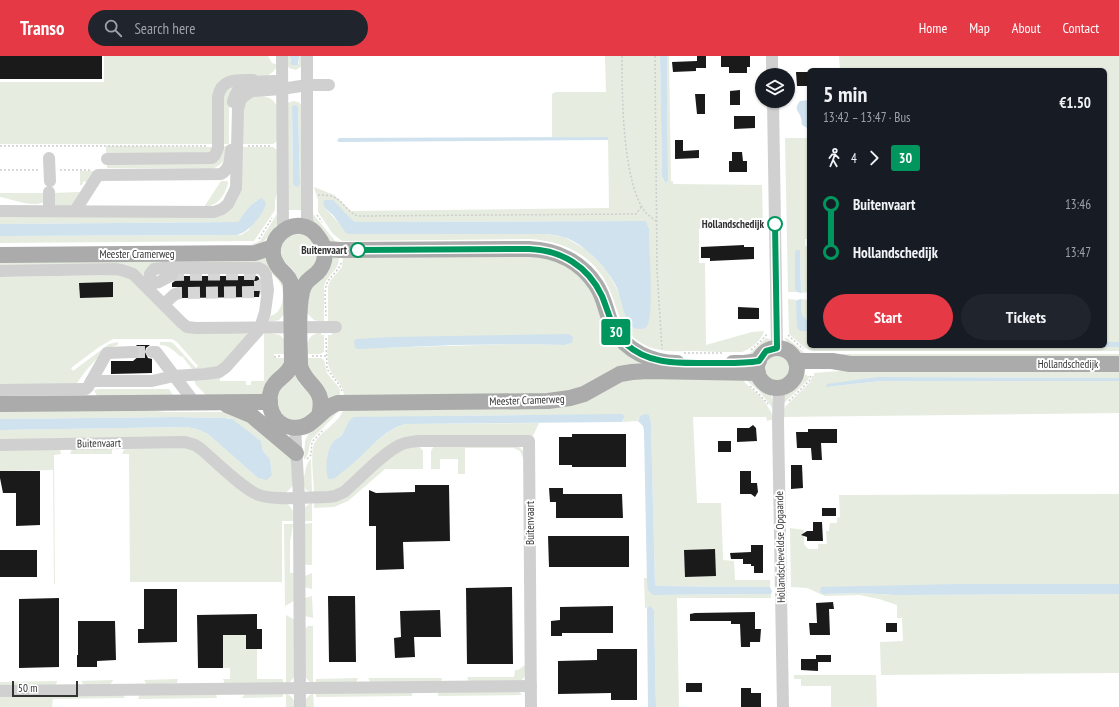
<!DOCTYPE html>
<meta charset="utf-8">
<style>
:root{--surface:#171b24;--page:#20242c;--text:#f1f3f6;--muted:#9ea1a6;--accent:#e63946}
body{margin:0;font-family:"PT Sans Narrow",sans-serif;background:var(--page);color:var(--text);height:100vh;display:flex;flex-direction:column;font-size:15px;white-space:nowrap}
*{box-sizing:border-box;margin:0}
p{font-size:13px;color:var(--muted)}
.icon{flex:none;width:22px;height:22px;fill:none;stroke:currentColor;stroke-width:2;stroke-linecap:round;stroke-linejoin:round}
.map{position:relative;flex:1;overflow:hidden}
.sheet{position:absolute;left:807px;top:12px;width:300px;height:280px;display:flex;flex-direction:column;background:var(--surface);border-radius:6px;box-shadow:0 1px 3px #0004}
.sheet>*{flex:none}
.badge{padding:0 8px;border-radius:3px;font-size:14px;line-height:26px}
.controls{position:absolute;left:755px;top:12px;display:grid;gap:8px}
.controls a{display:grid;place-items:center;width:40px;height:40px;border-radius:50%;background:var(--surface);box-shadow:0 1px 3px #0004;font-size:20px}
.scale{position:absolute;left:12px;bottom:10px;width:66px;box-sizing:border-box;padding-left:4px;border:2px solid #333;border-top:0;font-size:11px;line-height:14px;white-space:nowrap;color:#333;-webkit-text-stroke:3px #fff;paint-order:stroke}
.map>.badge{position:absolute;translate:-50% -50%;box-shadow:0 0 0 2px #fff}
.legs{display:flex;align-items:center;gap:6px;height:44px;padding:0 16px;font-size:13px}
.legs p{margin-inline-start:auto}
.overview{display:flex;align-items:center;justify-content:space-between;height:68px;padding:0 16px}
h1{font-size:22px;font-weight:700;line-height:30px}
.primary-button{display:flex;gap:8px;margin-top:auto;padding:8px 16px}
.primary-button a{flex:1;height:46px;border-radius:24px;background:var(--accent);color:#fff;font-size:16px;font-weight:700;line-height:46px;text-align:center}
.primary-button a+a{background:var(--page);color:var(--text)}
ul{padding:0 16px;list-style:none}
li{display:flex;align-items:center;gap:14px;height:48px;font-size:15px}
li i{display:grid;place-items:center;width:6px;height:100%;margin:0 5px;background:currentColor}
li i::after{content:'';width:10px;height:10px;margin:-5px;border:3px solid;border-radius:50%;background:var(--surface)}
li p{margin-inline-start:auto}
li:first-child i{background:linear-gradient(#0000 50%,currentColor 0)}
li:last-child i{background:linear-gradient(currentColor 50%,#0000 0)}
header{display:flex;align-items:center;gap:24px;box-sizing:border-box;height:56px;padding:0 20px;background:var(--accent);color:#fff}
header strong{font-size:19px}
nav{display:flex;gap:22px;margin-inline-start:auto;font-size:14px}
.search{width:280px;height:36px;background:var(--page);display:flex;align-items:center;gap:10px;box-sizing:border-box;padding:0 14px;border-radius:22px;color:var(--muted);font-size:15px}
.map>svg:first-child{display:block}
.green{fill:#e6ecdf;fill-rule:evenodd}
.water{fill:#cfe2ee}
.building{fill:#1a1a1a}
.lines{fill:none;stroke-linecap:round;stroke-linejoin:round}
.minor-tunnel{stroke:#d6d6d6;stroke-width:12;stroke-dasharray:12 6;stroke-linecap:butt}
.path{stroke:#cdcdcd;stroke-width:1.5;stroke-dasharray:2 2;stroke-linecap:butt}
.minor{stroke:#d0d0d0;stroke-width:12}
.major{stroke:#ababab;stroke-width:16}
.line-1-casing{stroke:#fff;stroke-width:9}
.line-1{stroke:#00965e;stroke-width:6}
.stop-1-dot{fill:#fff;stroke:#00965e;stroke-width:2}
.labels{text-anchor:middle;stroke-width:4;stroke-linejoin:round;paint-order:stroke}
.stop-label{font-size:11px;font-weight:bold;fill:#333;stroke:#fff;text-anchor:end}
.street-label{font-size:11px;fill:#333;stroke:#fff}
</style>
<header>
<strong>Transo</strong>
<div class="search"><svg class="icon" aria-label="search" viewBox="0 0 24 24"><circle cx="10" cy="10" r="6"/><path d="M15 15l6 6"/></svg>Search here</div>
<nav><a>Home</a><a>Map</a><a>About</a><a>Contact</a></nav>
</header>
<div class="map">
<svg width="1119" height="651" viewBox="0 0 1119 651">
<rect width="100%" height="100%" fill="#fff"/>
<g class="green">
<path d="M104,0H268L272,7L278,9L274,15L267,20L225,25L216,88H0V26H104Z"/>
<path d="M284,0H290V5L299,8V0H304L302,10L296,14L289,12Z"/>
<path d="M605,0H660L662,120L664,126H668V125L667,0H669L671,125H673V128L762,129L763,173H699V207H705L706,289L752,276L764,275C762,284 751,293 742,296C726,296 711,296 696,295C678,295 660,297 645,289C622,277 619,258 611,237C597,201 566,185 529,183L342,185L333,178L318,156V144L314,131L334,139L351,155L609,152L608,81H552V38L555,36H606ZM325,152L356,166L646,165L649,174L650,244L649,266L640,273L632,270L616,231L608,217L597,204L585,193L564,181L545,178H350C340,170 333,160 325,152Z"/>
<path d="M839,0H1119V286H1105V14H840Z"/>
<path d="M240,26L229,44V88H220L222,34Z"/>
<path d="M251,40C263,40 271,39 277,50V85L273,88H240L241,51Z"/>
<path d="M293,45L298,46L303,50L302,154H288V47ZM292,51H298V52L300,128L298,130L293,127Z"/>
<path d="M785,82H809V183H805V190H809V236L801,237L800,194H796L795,234L797,236H788Z"/>
<path d="M106,90L215,91L213,98L106,101Z"/>
<path d="M220,90H229C224,108 220,112 202,115L201,112H107V105L207,106Z"/>
<path d="M240,91H273L277,94L278,134L275,144V154L254,185L0,187V180L241,179L249,174L257,144L251,150L239,165L237,166L0,168V161H213C249,153 240,120 240,91Z"/>
<path d="M80,115H95L88,127L84,125L82,129H80Z"/>
<path d="M221,125H227L228,127C225,139 218,150 204,151Z"/>
<path d="M80,136L74,150L55,152L52,137Z"/>
<path d="M0,137H45L44,146C31,152 13,143 0,141Z"/>
<path d="M277,158L278,168L261,189H251L260,185Z"/>
<path d="M313,158L336,186L333,191L313,168Z"/>
<path d="M298,177C305,179 309,182 313,188C323,203 308,218 300,230L294,215L282,203L281,194L283,186L288,181Z"/>
<path d="M539,196L584,219L607,266L650,306L573,338L344,341C344,327 335,325 330,314C326,306 328,288 328,279H332L328,264V230L330,225L342,211L343,200ZM569,278L572,287L565,289L519,288L375,292Z"/>
<path d="M328,197L339,200C339,216 329,216 324,230V266L314,264L308,258L305,253L304,237Z"/>
<path d="M265,201L285,222L286,256L279,264L267,267L269,260C283,259 286,237 280,227C278,223 274,220 271,217L152,210L146,223L133,213L124,209L0,210V204Z"/>
<path d="M116,219L130,223L177,269L248,278L220,311L192,313L182,300L181,301C174,295 169,289 160,289V286H170L173,287L196,312L198,310L177,286L172,283H113L99,291L71,312L73,315L109,288L118,286V289C104,291 83,317 76,329L0,331V221Z"/>
<path d="M788,243L797,244L796,245L800,275H809V290L1119,291V295H812L805,292L789,278Z"/>
<path d="M801,243L809,244V265C800,260 801,253 801,243Z"/>
<path d="M264,276L280,279L287,287L286,298H274V302H286L265,341H208L196,329L194,324L220,320V325H246V329H251V325H264Z"/>
<path d="M321,276V279H324V296L320,298H307C307,285 308,279 321,276Z"/>
<path d="M766,282L770,283L769,286L755,300H747Z"/>
<path d="M787,282L807,299L796,298L788,290L785,283Z"/>
<path d="M821,298H1119V303H852Z"/>
<circle cx="777" cy="312" r="13"/>
<path d="M307,302H321L324,304L327,317L340,333V342L329,347L311,323Z"/>
<path d="M864,313H1119V322L877,321L826,331L881,325H1119V357L781,361L785,351L811,325L812,320H814V317Z"/>
<path d="M294,315C296,320 297,325 301,329C305,334 312,338 313,346C315,374 270,368 277,337C279,332 290,320 294,315Z"/>
<path d="M807,318V320H810L808,324L781,350L784,337L801,321Z"/>
<path d="M619,323H743C746,330 754,334 759,339C765,346 771,354 774,363L767,365L766,361H693L697,447H721L723,504L734,505L735,524H770V531L659,530L655,529L651,368L639,361L638,365L622,366L624,364L540,359L443,360L344,377L333,386L327,401L328,419C342,409 358,400 372,389C383,380 391,372 406,368L539,367L533,380L416,381L339,434L314,437C314,427 310,396 314,388C321,374 340,367 344,352L548,348Z"/>
<path d="M746,324H756C766,335 774,336 773,353L760,336Z"/>
<path d="M99,333H169L174,341L98,342L94,334Z"/>
<path d="M116,351L166,356H237L291,402L293,427C292,432 289,434 285,437L256,434L203,390L0,385V374L186,371L197,373L208,378L258,422L272,419L270,403L263,395L261,385L229,362L177,361L0,363V352Z"/>
<path d="M340,354L312,383C307,392 311,397 304,404L305,385L309,377L329,355Z"/>
<path d="M419,390L423,395V413H385L348,445L334,451L314,452V445H330L398,394Z"/>
<path d="M434,390H518L524,396L523,402L520,395L514,392H465V418H458V403H440V413H431V395Z"/>
<path d="M108,391L112,393V398H70L72,393Z"/>
<path d="M125,391L191,392L244,435L286,447C293,452 294,456 293,465H282V526H130L129,398H122Z"/>
<path d="M0,393H60L61,398L54,399L55,528H54L53,414L0,415Z"/>
<path d="M311,403L312,437L306,434L302,425C307,417 304,409 311,403Z"/>
<path d="M1119,438V528L820,533L822,538L860,537L896,539L1119,538V617L881,619L880,586L903,585L902,562H897V549L879,543L860,539L825,540L807,532L791,531L790,472L804,474V488L808,493H818V488H827L826,475H829L830,467H837V462L840,461L839,439Z"/>
<path d="M312,446V465H304L305,451Z"/>
<path d="M312,467V509H307L305,508L304,468Z"/>
<path d="M284,468H293V469L290,486V517H294V545L285,550Z"/>
<path d="M312,517V533L304,531L305,520Z"/>
<path d="M644,522H647V528L653,539L771,538V542H677L679,651H656L654,554L648,551L647,552H645Z"/>
<path d="M312,540L313,562L305,560V542Z"/>
<path d="M286,559L295,564V620L291,625L286,628Z"/>
<path d="M308,570H313V628L309,625L305,621V573Z"/>
<path d="M223,579H246L257,593V623H283V629L225,628L223,623H230V612H223Z"/>
<path d="M525,609L526,619L521,625L469,626L467,621H514L515,614H518Z"/>
<path d="M794,619H876L877,651H831V630H801V623H794Z"/>
<path d="M358,622L356,627L316,629V623Z"/>
<path d="M368,622H442L440,627H371Z"/>
<path d="M178,623L177,627L147,629L144,624Z"/>
<path d="M113,624C109,634 94,630 85,630L81,625Z"/>
<path d="M57,625L56,629L0,632V626Z"/>
<path d="M412,636V640L316,641V637Z"/>
<path d="M438,636H519L522,639L438,640Z"/>
<path d="M283,637V641L242,642L245,638Z"/>
<path d="M313,637L314,651H304C305,644 307,640 313,637Z"/>
<path d="M122,638L125,642L53,643L52,651H0V640Z"/>
<path d="M140,638H216L217,642L138,643Z"/>
<path d="M286,638C293,640 294,644 295,651H286Z"/>
</g>
<g class="water">
<path d="M290,0H299L298,9H291Z"/>
<path d="M660,0H667L668,125L666,127L664,125L662,120Z"/>
<path d="M809,44V73L802,69C801,67 802,64 801,62C799,54 793,54 800,45Z"/>
<path d="M294,49H297L298,52L300,128L298,131L295,130L293,127L292,51Z"/>
<path d="M606,81H608V84L339,86L337,85L339,82Z"/>
<path d="M262,142L266,147C264,158 248,177 237,179L0,180V168L237,166L239,165C245,156 252,146 262,142Z"/>
<path d="M325,144H333L352,164L356,166L646,165L649,173C649,189 654,263 647,270C645,273 641,273 639,273C634,273 631,270 629,267C623,257 621,243 617,232C609,214 583,186 563,181C557,179 551,179 545,178H350L346,177L333,159L325,152L323,146Z"/>
<path d="M796,194H800L801,237L797,236L795,234V196Z"/>
<path d="M801,243C801,253 800,260 809,265V275H800L797,272L796,246L797,244Z"/>
<path d="M569,278L573,281L572,287L565,289L519,288L455,289L359,293L355,292L354,285L356,283L392,281Z"/>
<path d="M1105,286H1119V291L871,290H1105Z"/>
<path d="M877,321L1119,322V325H881L826,331L827,328Z"/>
<path d="M623,358L624,361L622,366L406,368C386,373 374,388 359,402C352,409 343,415 335,422L331,423H328C325,411 326,397 333,386C336,382 342,381 344,376C347,370 348,364 354,361Z"/>
<path d="M646,358L649,359L651,368L655,529L659,530L770,531L772,535L771,538L653,539L648,534L647,528L644,375L643,370L638,365L640,360Z"/>
<path d="M177,361L225,362L232,363L261,385L263,395L270,403L272,419L267,424L258,422L208,378L197,373L186,371L0,374V363Z"/>
<path d="M958,528H1119V538L896,539L860,537L822,538L820,535L821,531Z"/>
<path d="M650,550L654,554L656,651H648L647,552Z"/>
</g>
<g class="building">
<rect x="0" y="0" width="102" height="23"/>
<path d="M697,0H706V12H696V15L673,16L672,6L697,5Z"/>
<path d="M721,0H750V11H747V17H729V11H721Z"/>
<path d="M796,16H809V30H797Z"/>
<path d="M740,34V49H730V35Z"/>
<path d="M695,38H705V58H697Z"/>
<path d="M734,60H755V72L734,73Z"/>
<path d="M675,84H683V95L699,94V102L675,103Z"/>
<path d="M732,96H742L743,105H747V116H729V105H732Z"/>
<path d="M744,189V191H754V203L710,205V202H701V191Z"/>
<path d="M179,220H257L259,222L260,234L259,241L181,242L182,237L181,233L177,231H172V227L178,223Z"/>
<path d="M113,226V241L80,242L79,227Z"/>
<path d="M738,251L759,252V263H738Z"/>
<path d="M136,289H150L146,292L145,296L148,302L152,303V317L111,318V305H133L139,300L140,295L139,292Z"/>
<path d="M753,369L756,372L757,385L737,386V372H749Z"/>
<path d="M808,373H837V387H821L822,404H812L811,392H797L796,376H808Z"/>
<path d="M572,378H626V411H572V409H559V381H572Z"/>
<rect x="718" y="385" width="13" height="11"/>
<path d="M791,409H802L803,432L791,433Z"/>
<path d="M0,415H40V469L16,470V437H3L0,422Z"/>
<path d="M740,415H751V427H757L758,436L755,441L751,438H740Z"/>
<path d="M415,429H449L450,485L403,486L404,513L376,514V470H369V434L376,437L415,436Z"/>
<path d="M549,432H563V438H622L623,462H556V446H550Z"/>
<rect x="822" y="452" width="14" height="8"/>
<path d="M813,466H822L823,485H807V481L801,479L807,475H813Z"/>
<path d="M548,480H629V511H549Z"/>
<path d="M751,489H763V517H754V510H751V508H743V503H731L730,497L751,496Z"/>
<path d="M715,493L716,520L685,521L684,494Z"/>
<rect x="0" y="494" width="37" height="27"/>
<path d="M512,531L513,608H467L466,532Z"/>
<path d="M144,533H177V586L138,587V573H144Z"/>
<path d="M328,540H355L356,606H329Z"/>
<path d="M59,542V611L19,612V543Z"/>
<path d="M833,546L834,553H829L830,579H810L809,567H817L816,547Z"/>
<path d="M613,550V577H562V580H551V565L560,564V551Z"/>
<path d="M440,554L441,581H414L415,601L395,602L394,582L401,581L400,555Z"/>
<path d="M755,556V573H761L760,586H750V591H741L740,568H731V565H690V558L695,557Z"/>
<path d="M257,558V573H262V593H246V579H223V612H198L197,559Z"/>
<path d="M78,565H115L116,604L97,605V611H77V599H78Z"/>
<rect x="886" y="567" width="11" height="9"/>
<path d="M597,593H637V644H611V637L558,638V605L597,604Z"/>
<path d="M816,599H831V606H818V615L801,614V603H816Z"/>
<rect x="686" y="627" width="16" height="9"/>
<path d="M741,632H751V637H761V651H741Z"/>
</g>
<g class="lines">
<g class="minor-tunnel">
<path d="M172,219L253,218L257,219L260,225V235L257,236L180,237L175,238"/>
<path d="M133,296H152"/>
</g>
<g class="path">
<path d="M622,0C622,37 622,131 647,158C650,160 653,163 656,165"/>
<path d="M655,0L657,214L662,293"/>
<path d="M0,90H208"/>
<path d="M248,90H272"/>
<path d="M0,114H40"/>
<path d="M60,114H90"/>
<path d="M318,139C322,139 327,139 331,140C343,143 347,157 358,160L636,158L642,150"/>
<path d="M317,159L322,166"/>
<path d="M259,183L272,162"/>
<path d="M326,260C326,250 323,234 328,225C332,219 339,214 341,207"/>
<path d="M788,279L803,293"/>
<path d="M326,282L327,313L340,330L342,335"/>
<path d="M751,294L762,284L767,278"/>
<path d="M684,297H724"/>
<path d="M312,300H326"/>
<path d="M274,301L280,300"/>
<path d="M750,330L759,338L768,348"/>
<path d="M789,345L810,324L811,318"/>
<path d="M307,403L311,399L312,386L324,373"/>
</g>
<g class="minor">
<path d="M282,0L283,175"/>
<path d="M307,0V163L309,172"/>
<path d="M772,0V19"/>
<path d="M773,45L777,292"/>
<path d="M233,46C238,23 256,26 275,25"/>
<path d="M49,102L50,125"/>
<path d="M107,103L212,102L215,99L218,92V41C221,22 238,24 253,24"/>
<path d="M49,136V155"/>
<path d="M0,155L214,156L222,153L228,148L236,132L238,53L241,43L247,38L252,35L282,33L307,29H329"/>
<path d="M75,155L98,119L221,118C230,113 230,104 231,94"/>
<path d="M0,215L115,213L121,214L133,218L182,267L187,271L196,272L336,271"/>
<path d="M164,248L175,238"/>
<path d="M152,296H156L194,346"/>
<path d="M91,325H152L174,320L205,318L219,316L226,311L258,275L260,272L265,256L268,234L266,219L263,214L259,212H163L154,213L150,218V223L154,227L159,226L172,219"/>
<path d="M88,331L107,297L133,296"/>
<path d="M779,332L778,365L783,651"/>
<path d="M0,334L86,333"/>
<path d="M295,372L299,441L300,651"/>
<path d="M0,389L185,386L195,389L201,393C214,404 244,434 259,439C275,445 309,441 328,441L335,440L344,436C359,423 383,397 400,389C406,386 412,386 418,385H529L531,651"/>
<path d="M0,635L531,630"/>
</g>
<g class="major">
<path d="M325,193L341,194L529,193C557,194 581,206 596,229C605,242 606,258 613,272C626,295 652,307 677,307"/>
<path d="M0,199L255,197L273,191"/>
<circle cx="777" cy="312" r="20"/>
<path d="M796,305H832L850,308H1119"/>
<path d="M733,307H744L759,305"/>
<path d="M0,348L270,346"/>
<path d="M227,349L251,359L296,397"/>
<path d="M319,359C327,330 304,330 300,309C300,286 297,257 302,236C304,226 310,223 317,217C327,207 327,192 318,181C314,175 309,171 301,170C293,169 285,173 279,179C272,186 271,198 276,207C280,216 290,219 291,229L292,307C289,320 274,323 271,335C268,344 270,355 275,362C285,374 302,375 313,365C322,358 327,350 338,347L548,345L570,342L584,338L620,318L632,316L648,315L758,317"/>
</g>
</g>
<g class="lines">
<defs>
<path id="line-1" d="M358,194L529,193C561,194 588,210 602,240C609,257 612,275 626,288C649,309 679,307 707,307C725,307 742,308 759,305L766,295L777,292L775,168"/>
</defs>
<use href="#line-1" class="line-1-casing"/>
<use href="#line-1" class="line-1"/>
</g>
<g class="stop-1-dot">
<circle cx="775" cy="168" r="7"/>
<circle cx="358" cy="194" r="7"/>
</g>
<g class="labels">
<g class="stop-label">
<text x="764" y="172">Hollandschedijk</text>
<text x="347" y="198">Buitenvaart</text>
</g>
<g class="street-label">
<text x="137" y="202">Meester Cramerweg</text>
<text x="1068" y="312">Hollandschedijk</text>
<text transform="translate(527 344) rotate(-2)" y="4">Meester Cramerweg</text>
<text transform="translate(99 387) rotate(-1)" y="4">Buitenvaart</text>
<text transform="translate(530 467) rotate(-90)" y="4">Buitenvaart</text>
<text transform="translate(780 491) rotate(-91)" y="4">Hollandscheveldse Opgaande</text>
</g>
</g>
</svg>
<div class="controls">
<a><svg class="icon" aria-label="layers" viewBox="0 0 24 24"><path d="M12 4l9 5-9 5-9-5zM3 14l9 5 9-5"/></svg></a>
</div>
<div class="scale">50 m</div>
<b class="badge" style="left:616px;top:276px;background:#00965e;color:#fff">30</b>
<section class="sheet">
<div class="overview"><div><h1>5 min</h1><p>13:42 – 13:47 · Bus</p></div><b>€1.50</b></div>
<div class="legs"><svg class="icon" aria-label="walk" viewBox="0 0 24 24"><circle cx="13" cy="4" r="2"/><path d="M13 8l-2 6 4 7M11 14l-3 7M7 12l3-4h3l4 4"/></svg>4<svg class="icon" aria-label="forward" viewBox="0 0 24 24"><path d="M9 5l7 7-7 7"/></svg><b class="badge" style="background:#00965e;color:#fff">30</b></div>
<ul>
<li><i style="color:#00965e"></i><b>Buitenvaart</b><p>13:46</p></li>
<li><i style="color:#00965e"></i><b>Hollandschedijk</b><p>13:47</p></li>
</ul>
<div class="primary-button"><a>Start</a><a>Tickets</a></div>
</section>
</div>
